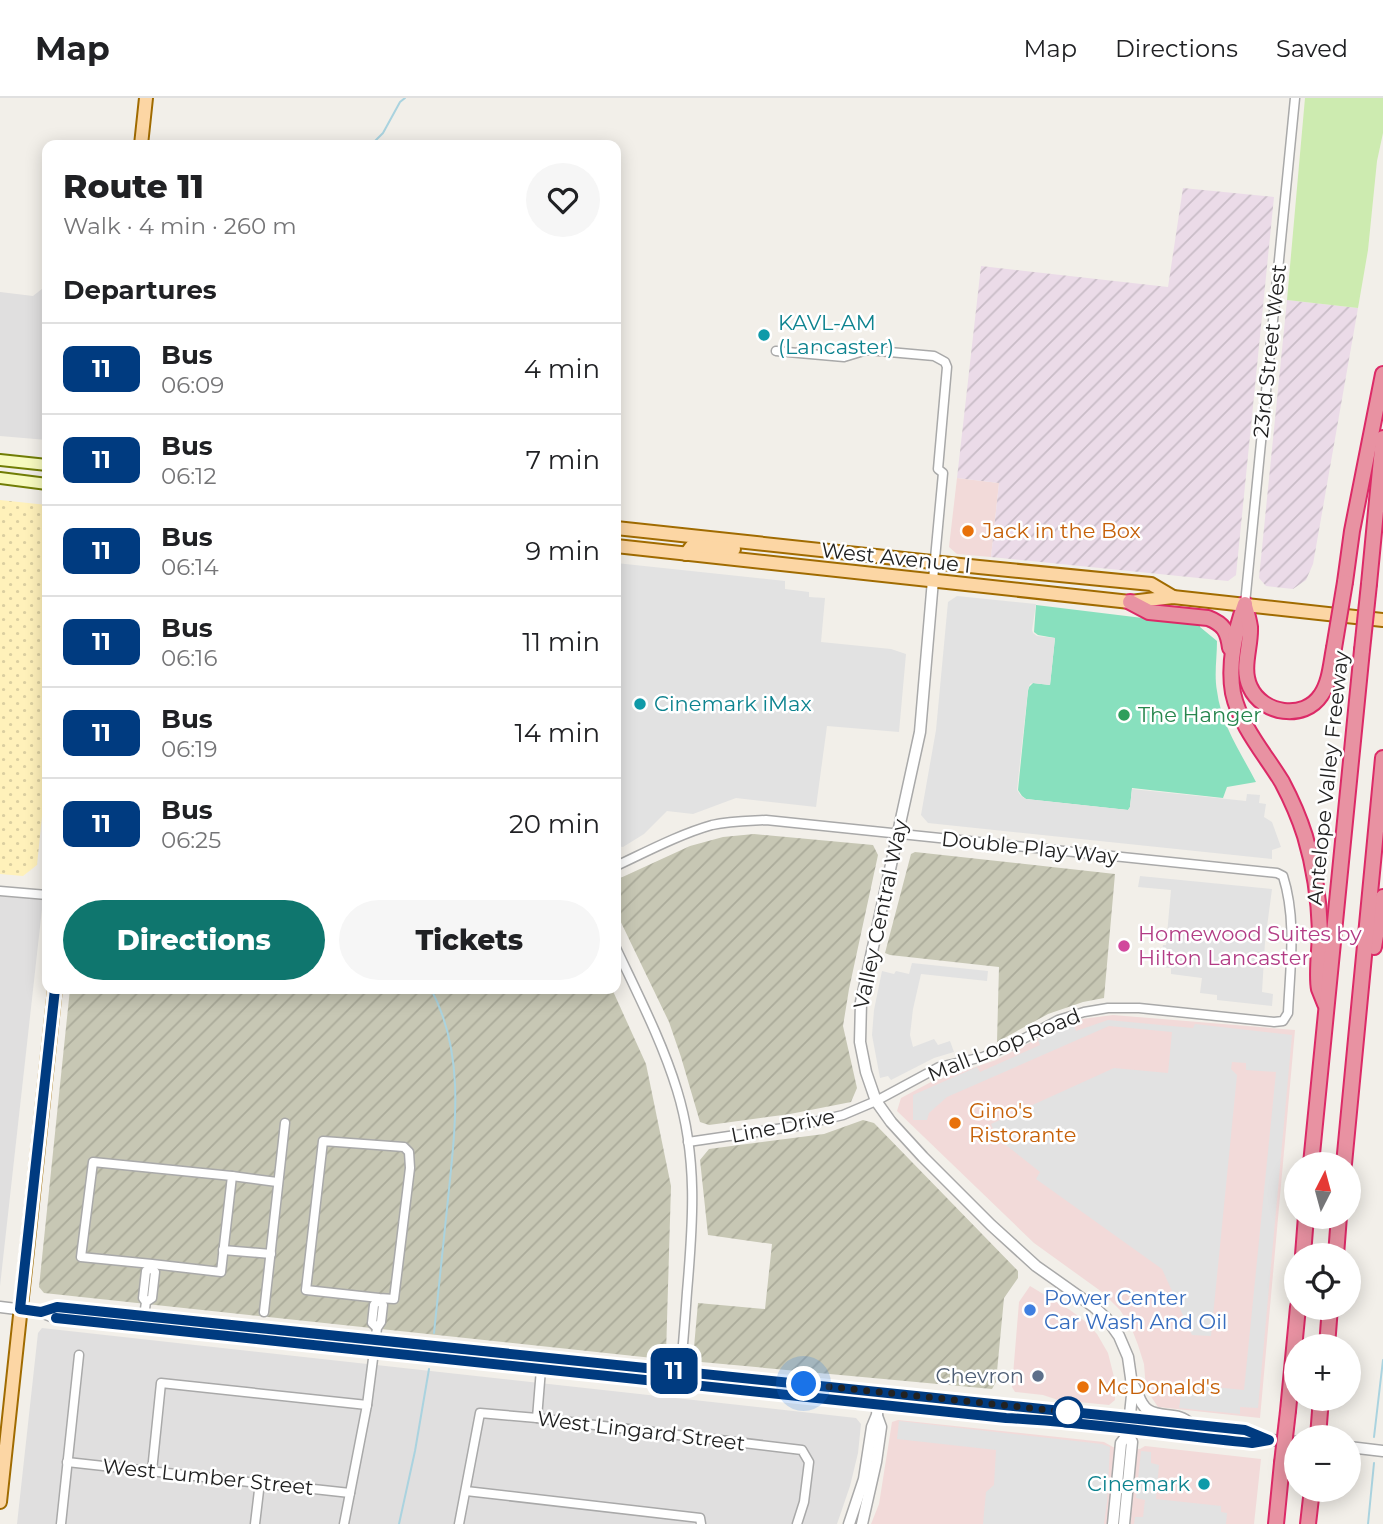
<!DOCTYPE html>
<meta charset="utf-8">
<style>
:root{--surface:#fff;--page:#f6f6f6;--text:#202124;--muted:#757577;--line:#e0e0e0;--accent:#0f766e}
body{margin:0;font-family:Montserrat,sans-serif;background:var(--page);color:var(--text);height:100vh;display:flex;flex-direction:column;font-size:26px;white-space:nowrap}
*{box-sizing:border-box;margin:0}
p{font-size:23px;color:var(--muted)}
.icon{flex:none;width:38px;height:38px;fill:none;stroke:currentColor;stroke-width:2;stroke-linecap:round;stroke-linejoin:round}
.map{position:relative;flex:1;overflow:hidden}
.panel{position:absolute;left:42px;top:42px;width:579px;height:854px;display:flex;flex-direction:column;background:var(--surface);border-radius:14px;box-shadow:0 4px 18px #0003}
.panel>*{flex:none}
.badge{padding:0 14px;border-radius:10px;font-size:24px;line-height:46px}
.needle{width:46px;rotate:6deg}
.tools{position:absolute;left:1284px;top:1054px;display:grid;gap:14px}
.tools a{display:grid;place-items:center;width:77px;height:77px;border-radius:50%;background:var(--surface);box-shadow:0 4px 18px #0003;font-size:35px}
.you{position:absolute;width:35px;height:35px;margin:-18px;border:5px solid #fff;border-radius:50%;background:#1a73e8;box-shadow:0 0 0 10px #1a73e833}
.map>.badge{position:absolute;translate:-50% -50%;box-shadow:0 0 0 4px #fff}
h2{padding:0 21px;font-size:26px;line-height:63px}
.round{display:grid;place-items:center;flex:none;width:74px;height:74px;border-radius:37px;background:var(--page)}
.summary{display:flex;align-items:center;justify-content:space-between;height:119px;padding:0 21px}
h1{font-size:33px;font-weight:800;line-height:52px}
.button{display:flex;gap:14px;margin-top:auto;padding:14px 21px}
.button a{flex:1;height:80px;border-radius:42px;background:var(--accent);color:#fff;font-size:28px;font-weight:800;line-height:80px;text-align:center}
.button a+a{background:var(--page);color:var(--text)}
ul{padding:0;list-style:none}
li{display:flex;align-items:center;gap:21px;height:91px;padding:0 21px;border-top:2px solid var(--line)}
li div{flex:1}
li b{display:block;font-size:26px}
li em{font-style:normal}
li .badge{min-width:77px;font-weight:700;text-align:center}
header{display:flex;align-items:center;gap:42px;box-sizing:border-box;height:98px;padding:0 35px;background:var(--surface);border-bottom:2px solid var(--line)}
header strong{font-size:33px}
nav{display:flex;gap:38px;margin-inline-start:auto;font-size:24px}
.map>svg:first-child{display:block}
.residential{fill:#e0dfdf}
.commercial{fill:#f2dad9}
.industrial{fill:url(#industrial-furrows)}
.construction{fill:url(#construction-furrows)}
.grass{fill:#cdebb0}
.sand{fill:url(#sand-dots)}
.pitch{fill:#88e0be}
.parking{fill:#e2e2e2}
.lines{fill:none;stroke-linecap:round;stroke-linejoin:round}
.stream{stroke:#aad3df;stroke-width:2}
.minor-casing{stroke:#a9a9a9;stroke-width:11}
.tertiary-casing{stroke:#a9a9a9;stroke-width:13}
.secondary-casing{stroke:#707d05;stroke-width:14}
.primary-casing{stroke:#a06b00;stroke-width:16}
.motorway-casing{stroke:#dc2a67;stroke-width:18}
.minor{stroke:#fff;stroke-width:8}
.tertiary{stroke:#fff;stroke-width:10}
.secondary{stroke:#f7fabf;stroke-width:10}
.primary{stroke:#fcd6a4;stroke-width:12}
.motorway{stroke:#e892a2;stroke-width:14}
.motorway-bridge-casing{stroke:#dc2a67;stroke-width:18;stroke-linecap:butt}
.motorway-bridge{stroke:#e892a2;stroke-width:14}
.line-casing{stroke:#fff;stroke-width:16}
.line{stroke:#003b80;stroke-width:10}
.walk{stroke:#222;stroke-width:7;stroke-dasharray:0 12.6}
.culture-dot{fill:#0f9aa8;stroke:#fff;stroke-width:2.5}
.food-dot{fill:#e8710a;stroke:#fff;stroke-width:2.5}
.leisure-dot{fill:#2e9e5b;stroke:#fff;stroke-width:2.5}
.hotel-dot{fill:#d1479c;stroke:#fff;stroke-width:2.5}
.shop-dot{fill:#3f7fe0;stroke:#fff;stroke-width:2.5}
.service-dot{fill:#5c6f8a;stroke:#fff;stroke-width:2.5}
.stop-dot{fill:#fff;stroke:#003b80;stroke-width:3.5}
.labels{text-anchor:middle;stroke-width:5;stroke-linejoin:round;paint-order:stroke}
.culture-label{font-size:21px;fill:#0d838f;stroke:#fff;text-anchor:start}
.street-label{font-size:21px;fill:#222;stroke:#fff}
.food-label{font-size:21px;fill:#c56008;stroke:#fff;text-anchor:start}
.leisure-label{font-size:21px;fill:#27864d;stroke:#fff;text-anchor:start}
.hotel-label{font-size:21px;fill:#b23c85;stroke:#fff;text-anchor:start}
.shop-label{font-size:21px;fill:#366cbe;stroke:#fff;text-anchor:start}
.service-label{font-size:21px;fill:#4e5e75;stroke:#fff;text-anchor:end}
</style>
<header>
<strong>Map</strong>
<nav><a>Map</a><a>Directions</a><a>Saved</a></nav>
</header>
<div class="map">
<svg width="1383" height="1426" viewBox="0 0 1383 1426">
<defs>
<pattern id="industrial-furrows" width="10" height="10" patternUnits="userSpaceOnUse" patternTransform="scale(1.75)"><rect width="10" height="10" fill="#ebdbe8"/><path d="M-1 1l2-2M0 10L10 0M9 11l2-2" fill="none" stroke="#c9bcc7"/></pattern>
<pattern id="construction-furrows" width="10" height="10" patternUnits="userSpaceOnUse" patternTransform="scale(1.75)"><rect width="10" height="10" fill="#c7c7b4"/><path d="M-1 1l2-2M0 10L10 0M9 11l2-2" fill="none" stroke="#abab9a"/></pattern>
<pattern id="sand-dots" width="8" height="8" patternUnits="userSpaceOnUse" patternTransform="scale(1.75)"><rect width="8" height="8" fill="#fff1ba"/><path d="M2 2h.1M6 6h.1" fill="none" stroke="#dacea0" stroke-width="1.8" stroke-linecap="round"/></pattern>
</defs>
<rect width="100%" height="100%" fill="#f2efe9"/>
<g class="residential">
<path d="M47,187V342L0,338V194L33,198Z"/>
<path d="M0,789L44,793L0,1188Z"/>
<path d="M42,1230L856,1320L861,1326L858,1355L850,1388L837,1426H17L38,1235Z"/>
</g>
<g class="commercial">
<path d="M957,380L999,385L991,459L957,456L949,449Z"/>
<path d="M1113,917L1295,932L1260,1320L1158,1309L1146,1291L1144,1266L1138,1247L1131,1229L1120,1212L1102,1194L1034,1145L897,1013L901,1000L931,984L996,962L1045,937L1082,921Z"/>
<path d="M1030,1188L1070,1212L1086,1224L1097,1236L1108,1255L1115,1283V1302L1109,1307L1058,1302L1043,1297L1015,1294L1012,1289L1019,1204Z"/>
<path d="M898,1322L1104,1344L1113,1349L1140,1351L1145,1348L1261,1361L1254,1426H871L879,1406L892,1324Z"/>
</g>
<g class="industrial">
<path d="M1183,90L1274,99L1236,477L1228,483L991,459L999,385L957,380L981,168L1168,189Z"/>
<path d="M1287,202L1358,210L1313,466L1306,482L1293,491L1266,488L1259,480Z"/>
</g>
<g class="construction">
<path d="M754,736L873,747L878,757L849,891L843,928L857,990L851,1004L790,1016L709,1027L700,1024L681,959L669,924L616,814V782L690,748L723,739Z"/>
<path d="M915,754L1115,776L1104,900L1083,904L1048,916L997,944L999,869L890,857L885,855L911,756Z"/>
<path d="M70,891H612L646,966L671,1088L666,1256L662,1261L44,1195L39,1189Z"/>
<path d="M863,1022L874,1025L1018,1173V1180L1004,1200L996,1284L992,1291L701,1264L693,1260L698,1205L765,1211L772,1146L708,1137L700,1062L709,1051L824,1036Z"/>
</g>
<path class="grass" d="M1305,0H1383V35L1377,63L1368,152L1358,210L1287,202Z"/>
<path class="sand" d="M0,402L47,407V669L37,767L23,778L0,776Z"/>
<path class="pitch" d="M1036,507L1200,527V529L1217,543C1217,560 1214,577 1217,593C1221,626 1241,655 1256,684L1227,689L1223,700L1132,690L1130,709L1128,712L1026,701L1022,698L1018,692L1028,593L1029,589L1033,585L1050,587L1055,540L1038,537L1034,534Z"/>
<g class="parking">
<path d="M616,465L785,483V491L809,494V499L825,500L821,544L891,551L906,556L899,634L827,628L816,709L736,700L693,716L667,713L644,736L623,749L616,748Z"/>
<path d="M957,498L1036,506L1032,532L1033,535L1037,538L1055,540L1050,587L1033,585L1030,586L1028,591L1017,692L1021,698L1026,701L1128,712L1130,709L1132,691L1246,703L1247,696L1260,697L1259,705L1266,706L1264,719L1272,724L1281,749L1272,752V761L928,725L921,717L936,632L948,504Z"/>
<path d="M1140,778L1272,791L1265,844L1262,894L1273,896L1272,908L1217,902V897L1200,895L1202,880L1171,876V870L1160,869L1163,847H1166L1171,792L1138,789Z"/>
<path d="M912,865L988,873L987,883L921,876L913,911L910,937L913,949L934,941L938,947L950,943L954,954L934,960L891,982L888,978L880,980L872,937L874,912L882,873L894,876L896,873L909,876Z"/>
<path d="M1108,922L1193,930L1195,926L1292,937L1258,1310L1240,1309V1316L1179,1310L1181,1297L1204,1288L1244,1292L1276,974L1246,972V965L1232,964L1231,971L1237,977L1211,1238L1192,1237L1162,1171L1036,1081L1040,1074L997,1040L991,1026L1114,970L1168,975L1172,934L1109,928L947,999L929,1015L927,1022H913V997L977,969L980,974L1040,947L1038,942L1073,926L1076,933Z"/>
<path d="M899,1323L1102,1346L1110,1349L1107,1404L1104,1426H983L986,1394L994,1387L996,1352L897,1341Z"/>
<path d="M1141,1353L1151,1354V1365L1159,1367L1156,1401L1221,1408V1414L1227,1415L1226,1426H1134L1135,1419H1143L1145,1402L1136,1400Z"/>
</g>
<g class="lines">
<g class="stream">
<path d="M371,47L383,35L400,4L405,0"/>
<path d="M431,891C466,957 455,1030 448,1101C443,1146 439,1190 434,1235"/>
<path d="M1374,1339L1383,1262"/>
<path d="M399,1426L415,1353L429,1271"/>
<path d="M1368,1426L1374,1365"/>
</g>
<defs>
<g id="minor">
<path d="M776,253L844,259L867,252L934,258L945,264L947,269L938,371L943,375L933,482"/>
<path d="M1245,506L1295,0"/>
<path d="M616,768C646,754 680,736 712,727C730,723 748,723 766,722L1277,775L1283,778C1297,822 1290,869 1288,915L1283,923L1274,924L1139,910H1108L1084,914L1058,922L1014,946L983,959L939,969L876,1003L843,1017L797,1028L688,1044"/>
<path d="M0,793L47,797"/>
<path d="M616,850C638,897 662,943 677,992C698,1060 693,1125 687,1194C685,1222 683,1250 680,1279"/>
<path d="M232,1078L277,1084"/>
<path d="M223,1152L271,1156"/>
<path d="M151,1170L152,1166L221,1174L232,1078L93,1064L81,1159L152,1166"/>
<path d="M378,1202L379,1200L394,1201L410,1070L409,1054L404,1049L323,1043L306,1192L379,1200"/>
<path d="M264,1214L285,1025"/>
<path d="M144,1218L146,1204L143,1200L146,1173L151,1170L155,1174L152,1200L146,1204"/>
<path d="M537,1320L542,1259"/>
<path d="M67,1364L350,1395"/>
<path d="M152,1373L161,1285L367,1307"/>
<path d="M466,1393L700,1420L701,1426"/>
<path d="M61,1426L79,1257"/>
<path d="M255,1426L260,1384"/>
<path d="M344,1426L367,1307L377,1230L381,1224L383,1207L378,1202L374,1207L372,1225L377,1230"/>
<path d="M459,1426L480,1315L537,1320L802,1352L809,1364L804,1404L797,1426"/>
</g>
<g id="tertiary">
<path d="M933,482L920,634L861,904L860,944L866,974L876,1003L891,1024L923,1059L991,1127L1036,1168L1094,1209L1107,1221L1119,1238L1128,1259L1131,1280L1132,1297L1128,1336L1121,1345L1113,1426"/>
<path d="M0,1209L41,1214L56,1220L1006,1320C1088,1325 1170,1336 1252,1345L1269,1342L1297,1344"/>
<path d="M41,1214L57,1209L1245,1332L1269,1341"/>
<path d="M1133,1287C1139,1295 1139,1306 1148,1312C1161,1321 1179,1313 1190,1326"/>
<path d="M1349,1349L1383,1353"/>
<path d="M849,1426L864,1381L872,1329L877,1317L878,1302"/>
<path d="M862,1426L876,1364L881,1329L877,1318"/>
<path d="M1124,1426L1132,1344L1128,1336"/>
</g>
<g id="secondary">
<path d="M0,362L47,367"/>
<path d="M0,380L47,386"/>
</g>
<g id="primary">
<path d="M141,47L146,0"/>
<path d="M616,430L979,469L1151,486L1173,499"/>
<path d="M616,448L1130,504L1173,499L1383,522"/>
<path d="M686,456L691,449L696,448L734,451"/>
<path d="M0,1404L55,891"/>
</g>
<g id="motorway">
<path d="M1345,484L1352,433L1383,276"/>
<path d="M1369,486L1383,340"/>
<path d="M1130,504L1149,514L1208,520C1224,526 1228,534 1230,550"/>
<path d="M1245,506C1235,533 1228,567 1233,595C1240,628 1265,656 1282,684C1291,701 1299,719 1305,738C1314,768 1319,801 1320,833C1320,849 1316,876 1319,891C1321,896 1323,901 1325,906"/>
<path d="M1245,508C1247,515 1249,522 1250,529C1251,549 1241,570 1250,589C1262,616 1304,623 1321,597C1330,584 1331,565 1334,550"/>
<path d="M1374,849L1383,799"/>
<path d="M1311,1066L1362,552"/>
<path d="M1344,1066L1383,660"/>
<path d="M1303,1157L1306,1118"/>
<path d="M1336,1157L1339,1118"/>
<path d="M1327,1248L1330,1209"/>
<path d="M1288,1313L1298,1209"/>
<path d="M1318,1339L1321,1300"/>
<path d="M1276,1426L1282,1365"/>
<path d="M1308,1426L1312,1391"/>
</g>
</defs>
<use href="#minor" class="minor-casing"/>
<use href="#tertiary" class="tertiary-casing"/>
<use href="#secondary" class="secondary-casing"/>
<use href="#primary" class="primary-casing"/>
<use href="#motorway" class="motorway-casing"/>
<use href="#minor" class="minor"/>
<use href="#tertiary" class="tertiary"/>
<use href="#secondary" class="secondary"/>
<use href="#primary" class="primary"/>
<use href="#motorway" class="motorway"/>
<defs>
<g id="motorway-bridge">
<path d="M1334,550L1345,484"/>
<path d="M1362,552L1369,486"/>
<path d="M1282,1365L1288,1313"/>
</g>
</defs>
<use href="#motorway-bridge" class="motorway-bridge-casing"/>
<use href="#motorway-bridge" class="motorway-bridge"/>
</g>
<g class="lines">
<defs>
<path id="line" d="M55,891L20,1211L41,1214L57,1209L1245,1332L1269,1342L1252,1345C1170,1337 1088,1324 1006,1320L56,1220"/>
</defs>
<use href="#line" class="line-casing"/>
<use href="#line" class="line"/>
<path class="walk" d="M804,1286L1068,1314"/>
</g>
<g class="culture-dot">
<circle cx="764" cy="237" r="7"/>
<circle cx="640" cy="606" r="7"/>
<circle cx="1204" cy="1386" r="7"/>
</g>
<g class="food-dot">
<circle cx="968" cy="433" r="7"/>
<circle cx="955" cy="1025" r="7"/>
<circle cx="1083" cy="1289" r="7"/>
</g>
<circle class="leisure-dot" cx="1124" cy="617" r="7"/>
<circle class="hotel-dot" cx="1124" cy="848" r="7"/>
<circle class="shop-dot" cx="1030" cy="1212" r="7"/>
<circle class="service-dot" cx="1038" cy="1278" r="7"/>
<circle class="stop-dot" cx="1068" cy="1314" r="14"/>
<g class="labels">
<g class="culture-label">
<text x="778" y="232">KAVL-AM<tspan x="778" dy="24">(Lancaster)</tspan></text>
<text x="654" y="613">Cinemark iMax</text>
<text x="1190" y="1393" text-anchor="end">Cinemark</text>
</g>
<g class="street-label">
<text transform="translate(1270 253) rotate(-84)" y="7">23rd Street West</text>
<text transform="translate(896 460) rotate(6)" y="7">West Avenue I</text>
<text transform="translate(1328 680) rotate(-84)" y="7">Antelope Valley Freeway</text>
<text transform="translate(1030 750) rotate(6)" y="7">Double Play Way</text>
<text transform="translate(881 816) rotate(-78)" y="7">Valley Central Way</text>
<text transform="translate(1004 947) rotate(-22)" y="7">Mall Loop Road</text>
<text transform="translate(783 1028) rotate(-11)" y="7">Line Drive</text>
<text transform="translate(641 1333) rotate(7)" y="7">West Lingard Street</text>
<text transform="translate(208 1379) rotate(6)" y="7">West Lumber Street</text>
</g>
<g class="food-label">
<text x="982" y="440">Jack in the Box</text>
<text x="969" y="1020">Gino's<tspan x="969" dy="24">Ristorante</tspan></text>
<text x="1097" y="1296">McDonald's</text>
</g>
<g class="leisure-label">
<text x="1138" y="624">The Hanger</text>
</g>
<g class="hotel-label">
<text x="1138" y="843">Homewood Suites by<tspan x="1138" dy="24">Hilton Lancaster</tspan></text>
</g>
<g class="shop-label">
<text x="1044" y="1207">Power Center<tspan x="1044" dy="24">Car Wash And Oil</tspan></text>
</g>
<g class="service-label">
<text x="1024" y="1285">Chevron</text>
</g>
</g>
</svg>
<div class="tools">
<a><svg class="needle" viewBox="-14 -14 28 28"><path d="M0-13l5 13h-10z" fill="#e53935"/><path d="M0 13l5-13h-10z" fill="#757577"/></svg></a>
<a><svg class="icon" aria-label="locate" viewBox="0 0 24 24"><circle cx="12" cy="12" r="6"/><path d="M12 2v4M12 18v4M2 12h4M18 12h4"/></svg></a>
<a>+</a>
<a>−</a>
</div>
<div class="you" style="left:804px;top:1286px"></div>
<b class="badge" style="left:674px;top:1273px;background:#003b80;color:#fff">11</b>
<section class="panel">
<div class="summary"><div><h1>Route 11</h1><p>Walk · 4 min · 260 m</p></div><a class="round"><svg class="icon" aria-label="heart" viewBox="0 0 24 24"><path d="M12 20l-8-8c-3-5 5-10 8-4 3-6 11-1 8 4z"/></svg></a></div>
<h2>Departures</h2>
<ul>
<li><span class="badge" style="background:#003b80;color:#fff">11</span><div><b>Bus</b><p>06:09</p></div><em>4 min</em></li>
<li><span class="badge" style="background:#003b80;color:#fff">11</span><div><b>Bus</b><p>06:12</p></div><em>7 min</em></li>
<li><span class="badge" style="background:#003b80;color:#fff">11</span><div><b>Bus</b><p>06:14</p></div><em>9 min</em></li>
<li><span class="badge" style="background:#003b80;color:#fff">11</span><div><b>Bus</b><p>06:16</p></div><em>11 min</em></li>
<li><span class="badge" style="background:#003b80;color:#fff">11</span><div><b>Bus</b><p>06:19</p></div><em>14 min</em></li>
<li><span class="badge" style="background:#003b80;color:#fff">11</span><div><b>Bus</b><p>06:25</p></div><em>20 min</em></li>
</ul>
<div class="button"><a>Directions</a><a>Tickets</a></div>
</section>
</div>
